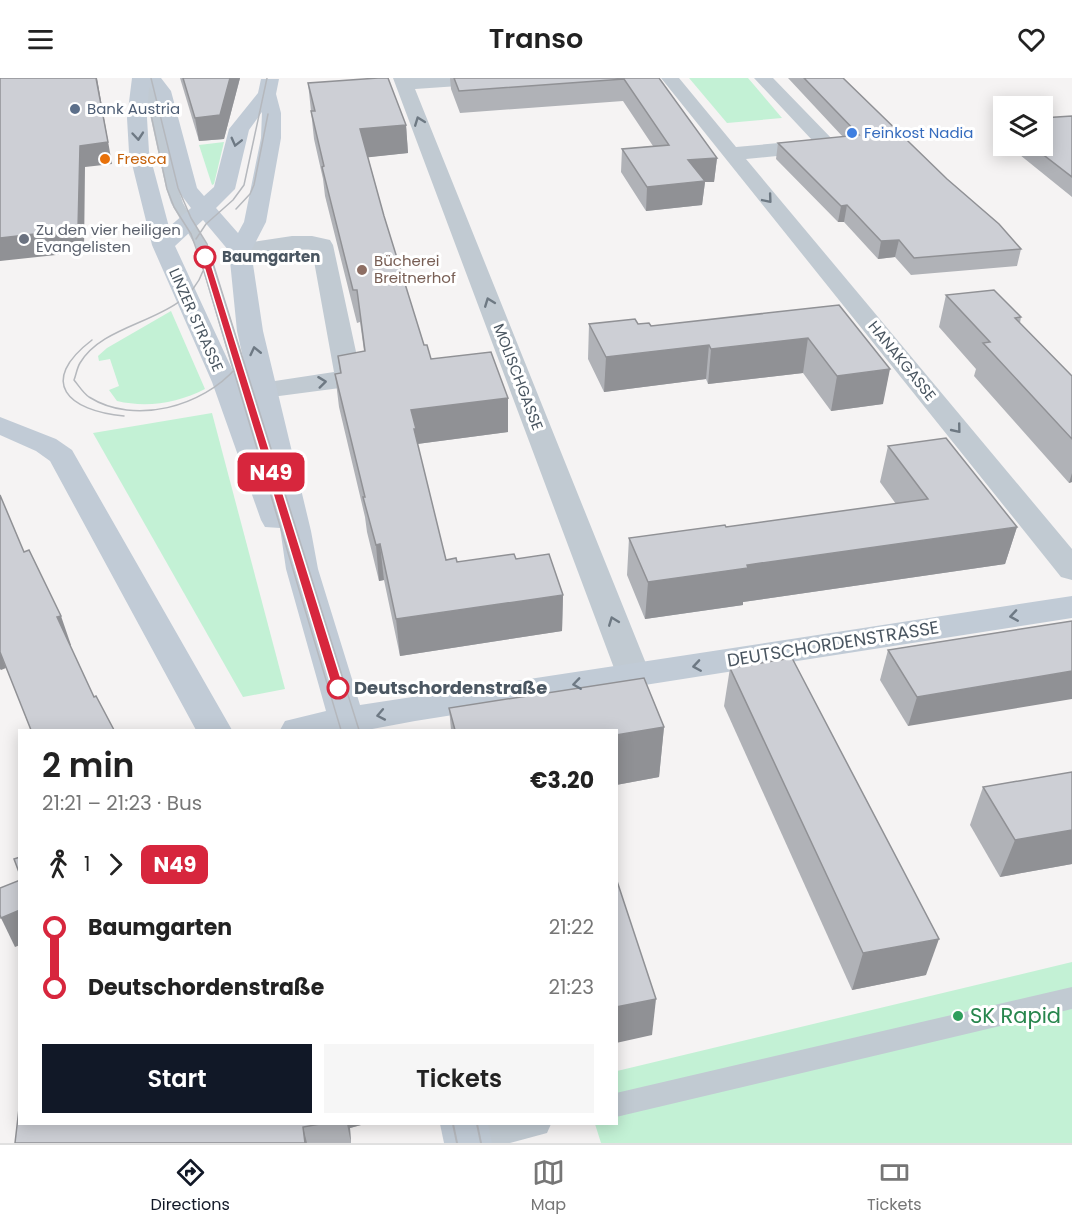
<!DOCTYPE html>
<meta charset="utf-8">
<style>
:root{--surface:#fff;--page:#f6f6f6;--text:#222;--muted:#767676;--line:#e0e0e0;--accent:#111827}
body{margin:0;font-family:Poppins,sans-serif;background:var(--page);color:var(--text);height:100vh;display:flex;flex-direction:column;font-size:22px;white-space:nowrap}
*{box-sizing:border-box;margin:0}
p{font-size:20px;color:var(--muted)}
.icon{flex:none;width:33px;height:33px;fill:none;stroke:currentColor;stroke-width:2;stroke-linecap:round;stroke-linejoin:round}
.map{position:relative;flex:1;overflow:hidden}
.drawer{position:absolute;left:18px;top:651px;width:600px;height:396px;display:flex;flex-direction:column;background:var(--surface);border-radius:0px;box-shadow:0 3px 15px #0003}
.drawer>*{flex:none}
.badge{padding:0 12px;border-radius:9px;font-size:21px;line-height:39px}
.fabs{position:absolute;left:993px;top:18px;display:grid;gap:12px}
.fabs a{display:grid;place-items:center;width:60px;height:60px;border-radius:0px;background:var(--surface);box-shadow:0 3px 15px #0003;font-size:30px}
.map>.badge{position:absolute;translate:-50% -50%;box-shadow:0 0 0 3px #fff}
.legs{display:flex;align-items:center;gap:9px;height:66px;padding:0 24px;font-size:20px}
.legs p{margin-inline-start:auto}
.headline{display:flex;align-items:center;justify-content:space-between;height:102px;padding:0 24px}
h1{font-size:33px;font-weight:600;line-height:45px}
.button{display:flex;gap:12px;margin-top:auto;padding:12px 24px}
.button a{flex:1;height:69px;border-radius:0px;background:var(--accent);color:#fff;font-size:24px;font-weight:600;line-height:69px;text-align:center}
.button a+a{background:var(--page);color:var(--text)}
ul{padding:0 24px;list-style:none}
li{display:flex;align-items:center;gap:21px;height:60px;font-size:22px}
li i{display:grid;place-items:center;width:9px;height:100%;margin:0 8px;background:currentColor}
li i::after{content:'';width:15px;height:15px;margin:-8px;border:4px solid;border-radius:50%;background:var(--surface)}
li p{margin-inline-start:auto}
li:first-child i{background:linear-gradient(#0000 50%,currentColor 0)}
li:last-child i{background:linear-gradient(currentColor 50%,#0000 0)}
header{display:flex;justify-content:space-between;align-items:center;height:78px;padding:0 24px;background:var(--surface);font-size:27px;font-weight:600}
.tab-bar{display:flex;justify-content:space-around;align-items:center;height:84px;border-top:2px solid var(--line);background:var(--surface);font-size:16px;color:var(--muted)}
.tab-bar a{display:grid;justify-items:center;gap:3px}
.tab-bar .on{color:var(--accent)}
.map>svg:first-child{display:block}
.green{fill:#c3f1d5}
.lines{fill:none;stroke-linecap:round;stroke-linejoin:round}
.lane{fill:#c1cad2;fill-rule:evenodd}
.street{fill:#c1cad2;fill-rule:evenodd}
.secondary{fill:#c1cbd6;fill-rule:evenodd}
.tram-far1{stroke:#b5b8bd;stroke-width:1.5}
.tram{stroke:#b5b8bd;stroke-width:2}
.wall{fill:#b0b2b7}
.shaded-wall{fill:#909195}
.building{fill:#cdcfd5;stroke:#909195;stroke-width:1.5}
.oneway{stroke:#6e7983}
.oneway2{stroke:#6e7984}
.line-1{fill:#d7263d;stroke:#fff;stroke-width:1.5}
.service-dot{fill:#5c6f8a;stroke:#fff;stroke-width:2}
.shop-dot{fill:#3f7fe0;stroke:#fff;stroke-width:2}
.food-dot{fill:#e8710a;stroke:#fff;stroke-width:2}
.worship-dot{fill:#6b7280;stroke:#fff;stroke-width:2}
.stop-1-dot{fill:#fff;stroke:#d7263d;stroke-width:3}
.education-dot{fill:#8d6e63;stroke:#fff;stroke-width:2}
.leisure-dot{fill:#2e9e5b;stroke:#fff;stroke-width:2}
.labels{text-anchor:middle;stroke-width:6;stroke-linejoin:round;paint-order:stroke}
.far-service-label{font-size:15px;fill:#4e5e75;stroke:#fff;text-anchor:start}
.far-shop-label{font-size:15px;fill:#366cbe;stroke:#fff;text-anchor:start}
.far-food-label{font-size:15px;fill:#c56008;stroke:#fff;text-anchor:start}
.far-worship-label{font-size:15px;fill:#5b616d;stroke:#fff;text-anchor:start}
.far-stop-label{font-size:15px;font-weight:bold;fill:#4a5661;stroke:#fff;text-anchor:start}
.far-education-label{font-size:15px;fill:#785e54;stroke:#fff;text-anchor:start}
.far-street-label{font-size:15px;fill:#4a5661;stroke:#fff}
.street-label{font-size:18px;fill:#4a5661;stroke:#fff}
.stop-label{font-size:18px;font-weight:bold;fill:#4a5661;stroke:#fff;text-anchor:start}
.near-leisure-label{font-size:21px;fill:#27864d;stroke:#fff;text-anchor:start}
</style>
<header><svg class="icon" aria-label="menu" viewBox="0 0 24 24"><path d="M4 6h16M4 12h16M4 18h16"/></svg>Transo<svg class="icon" aria-label="heart" viewBox="0 0 24 24"><path d="M12 20l-8-8c-3-5 5-10 8-4 3-6 11-1 8 4z"/></svg></header>
<div class="map">
<svg width="1072" height="1065" viewBox="0 0 1072 1065">
<rect width="100%" height="100%" fill="#f5f3f3"/>
<g class="green">
<path d="M689,0H748L782,40L727,45Z"/>
<path d="M224,64L214,106L212,107L199,67Z"/>
<path d="M171,233L205,311C178,325 147,330 117,323L109,312L119,308L110,281L99,283L98,278L107,270Z"/>
<path d="M212,335L285,611L243,619L93,355Z"/>
<path d="M1072,884V1065H601L595,1046H616L617,993Z"/>
</g>
<g class="lines">
<g class="lane">
<path d="M142,0H152L178,110L183,125L208,169L275,381L273,384L267,386L259,381L196,169L171,125L166,110Z"/>
<path d="M1072,909V931L616,1039V1015Z"/>
<path d="M485,1046H551L547,1055L510,1065H456L455,1062L459,1053Z"/>
</g>
<g class="street">
<path d="M393,0H511L508,4L502,5L415,11L651,598L646,607L634,610L622,607L617,598Z"/>
<path d="M661,0H679L736,69L812,62L754,0H773L834,63L837,67L834,71L827,73L746,81L1072,471V502L1061,499Z"/>
<path d="M292,158H312L330,162L333,167L361,297L349,308L340,310L264,320L255,318L251,312L255,306L334,294L312,172C286,169 253,183 232,178L229,173L232,168L240,166Z"/>
</g>
<g class="secondary">
<path d="M132,0H161L171,13L197,110L204,118L214,109L229,51L258,15L261,1H279L276,16L281,35V60L266,144L251,173L263,253L311,453L318,491L360,627L1072,518V540L415,643L367,652H280L285,643L326,633L286,491L280,450L265,449L261,442L212,304L152,167L129,74L127,40ZM149,9L153,13L176,110L191,130L169,149L149,74L147,40ZM262,34L261,60L244,144L238,155L216,130L235,111L249,52ZM203,142L229,173L237,253L262,365L238,304L175,168Z"/>
<path d="M0,339L56,361L72,372L232,652H196L50,383L36,373L0,357Z"/>
<path d="M440,1046H488L492,1065H444Z"/>
</g>
<g class="tram-far1">
<path d="M151,0L178,110L191,140L207,166L359,652"/>
<path d="M150,32L167,111L174,129L191,156L203,190L341,652"/>
<path d="M236,131L250,116L254,107L268,36"/>
<path d="M196,161L206,146L233,122L244,107L267,0"/>
<path d="M203,193C185,245 106,241 80,285C77,290 76,297 74,302C79,308 83,315 89,319C135,348 203,328 236,290"/>
<path d="M92,262C37,304 68,333 124,338"/>
</g>
<g class="tram">
<path d="M453,1046L457,1065"/>
<path d="M477,1046L481,1065"/>
</g>
</g>
<g class="wall">
<path d="M180,0H240L224,61L199,63Z"/>
<path d="M450,0H659L717,80L714,104H705L702,127L646,133L621,94L622,71L653,68L623,23L460,35L451,11Z"/>
<path d="M788,0H843L947,101L1021,171L1017,188L911,197L895,179L878,181L844,144H838L776,81L778,65L843,59Z"/>
<path d="M308,5L406,47L408,75L368,79L384,138L424,267L431,281L508,354L417,366L446,482L457,484L516,481L563,517L562,553L400,578L384,502L379,503L367,454L365,439L339,329L335,296L340,295L338,278L364,273L360,244L357,245L325,118L323,101L314,61Z"/>
<path d="M1072,38V119L1009,68H1042Z"/>
<path d="M1004,43V63L999,59L1002,44Z"/>
<path d="M946,217L1021,239L1020,245L1072,298V404L1069,405L974,298L976,291L939,249Z"/>
<path d="M839,227L883,326L831,333L803,295L708,306L706,301L604,314L588,281L589,246L651,248Z"/>
<path d="M888,368L1017,449L1005,486L743,524V527L645,541L627,497L629,460L726,449L896,426L880,404Z"/>
<path d="M1072,543L908,648L880,602L888,572Z"/>
<path d="M730,590L926,897L852,912L724,628Z"/>
<path d="M644,600L664,649L659,699L616,707V652H451L449,630Z"/>
<path d="M1072,694V786L1000,799L970,747L983,709Z"/>
<path d="M20,1046H360L361,1047L350,1050L351,1065H15Z"/>
</g>
<g class="shaded-wall">
<path d="M96,0H97L112,86L85,89L84,174L0,183V160L80,68Z"/>
<path d="M230,0H240L224,61L199,63L195,40Z"/>
<path d="M406,47L408,75L362,80L360,51Z"/>
<path d="M717,80L714,104H705L702,127L646,133L647,109L688,82Z"/>
<path d="M847,127L844,144H838L841,128Z"/>
<path d="M899,162L895,179L878,181L881,163Z"/>
<path d="M808,260L803,295L708,306L711,271Z"/>
<path d="M709,267L706,301L604,314L606,279Z"/>
<path d="M890,291L883,326L831,333L837,298Z"/>
<path d="M508,320V354L417,366L419,385L411,332Z"/>
<path d="M1072,395V404L1069,405Z"/>
<path d="M1017,449L1005,486L743,524V527L645,541L648,504L747,487Z"/>
<path d="M380,466L384,502L379,503L376,467Z"/>
<path d="M563,517L562,553L400,578L396,541Z"/>
<path d="M61,538L71,567L67,569L57,539Z"/>
<path d="M0,574L6,590L1,592L0,591Z"/>
<path d="M1072,593V621L908,648L917,619Z"/>
<path d="M664,649L659,699L616,707V657Z"/>
<path d="M1072,752V786L1000,799L1015,762Z"/>
<path d="M20,832V867L15,869L1,840Z"/>
<path d="M939,861L926,897L852,912L863,875Z"/>
<path d="M656,921L652,957L616,965V929Z"/>
<path d="M347,1046H360L361,1047L350,1050L351,1065Z"/>
<path d="M303,1049L307,1065H305Z"/>
</g>
<g class="building">
<path d="M0,0H96L108,64L80,68L78,151L0,160Z"/>
<path d="M183,0H230L220,37L195,40Z"/>
<path d="M378,0H388L406,47L360,51L384,138L424,267H427L431,281L491,274L508,320L411,332L416,351H414L446,482L456,480L457,484L514,476L516,481L549,476L563,517L396,541L380,466L376,467L363,419H365L335,296L341,295L338,278L365,273L357,212H353L322,89L324,88L311,33H315L308,5Z"/>
<path d="M454,0H659L717,80L688,82L705,103L647,109L622,71L669,67L624,1L459,13Z"/>
<path d="M804,0H843L947,101L999,146L1021,171L914,180L899,162L881,163L847,127L841,128L778,65L859,57Z"/>
<path d="M1072,38V99L1032,68H1042V40Z"/>
<path d="M994,212L1021,239L1015,240L1072,298V361L983,265L990,264L946,217Z"/>
<path d="M839,227L890,291L837,298L808,260L711,271L709,267L606,279L589,246L635,241L638,246L649,245L651,248Z"/>
<path d="M946,360L1017,449L747,487L748,490L648,504L629,460L725,447L726,449L928,421L888,368Z"/>
<path d="M0,417L24,474L29,472L61,538L57,539L94,619L96,618L114,652H31L0,574Z"/>
<path d="M1072,543V593L917,619L888,572Z"/>
<path d="M792,580L939,861L863,875L730,590Z"/>
<path d="M644,600L664,649L616,657V652H455L449,630Z"/>
<path d="M1072,694V752L1015,762L983,709Z"/>
<path d="M20,779V797L14,781Z"/>
<path d="M616,800L656,921L616,929Z"/>
<path d="M20,802V832L1,840L0,837V810Z"/>
<path d="M20,1022V1046H320L303,1049L305,1065H15Z"/>
</g>
<defs><path id="oneway-chevron" d="M-2-3.5L2.5 0L-2 3.5" fill="none" stroke-width="1.6" stroke-linecap="round" stroke-linejoin="round" transform="scale(1.5)"/></defs>
<g class="oneway">
<use href="#oneway-chevron" transform="translate(419 43) rotate(-111)"/>
<use href="#oneway-chevron" transform="translate(768 121) rotate(50)"/>
<use href="#oneway-chevron" transform="translate(489 224) rotate(-111)"/>
<use href="#oneway-chevron" transform="translate(322 304) rotate(-7)"/>
<use href="#oneway-chevron" transform="translate(957 351) rotate(51)"/>
<use href="#oneway-chevron" transform="translate(613 543) rotate(-111)"/>
</g>
<g class="oneway2">
<use href="#oneway-chevron" transform="translate(138 58) rotate(85)"/>
<use href="#oneway-chevron" transform="translate(236 64) rotate(104)"/>
<use href="#oneway-chevron" transform="translate(255 273) rotate(-103)"/>
<use href="#oneway-chevron" transform="translate(1014 538) rotate(171)"/>
<use href="#oneway-chevron" transform="translate(697 588) rotate(171)"/>
<use href="#oneway-chevron" transform="translate(577 606) rotate(172)"/>
<use href="#oneway-chevron" transform="translate(381 637) rotate(169)"/>
</g>
<path class="line-1" d="M205,176L209,179L344,610L342,613L338,614L332,610L201,179Z"/>
<circle class="service-dot" cx="75" cy="31" r="6"/>
<circle class="shop-dot" cx="852" cy="55" r="6"/>
<circle class="food-dot" cx="105" cy="81" r="6"/>
<circle class="worship-dot" cx="24" cy="161" r="6"/>
<g class="stop-1-dot">
<circle cx="205" cy="179" r="10"/>
<circle cx="338" cy="610" r="10"/>
</g>
<circle class="education-dot" cx="362" cy="192" r="6"/>
<circle class="leisure-dot" cx="958" cy="938" r="6"/>
<g class="labels">
<g class="far-service-label">
<text x="87" y="36">Bank Austria</text>
</g>
<g class="far-shop-label">
<text x="864" y="60">Feinkost Nadia</text>
</g>
<g class="far-food-label">
<text x="117" y="86">Fresca</text>
</g>
<g class="far-worship-label">
<text x="36" y="157">Zu den vier heiligen<tspan x="36" dy="17">Evangelisten</tspan></text>
</g>
<g class="far-stop-label">
<text x="222" y="184">Baumgarten</text>
</g>
<g class="far-education-label">
<text x="374" y="188">Bücherei<tspan x="374" dy="17">Breitnerhof</tspan></text>
</g>
<g class="far-street-label">
<text transform="translate(196 242) rotate(66)" y="5">LINZER STRASSE</text>
<text transform="translate(902 283) rotate(51)" y="5">HANAKGASSE</text>
<text transform="translate(518 299) rotate(69)" y="5">MOLISCHGASSE</text>
</g>
<g class="street-label">
<text transform="translate(833 566) rotate(-9)" y="6">DEUTSCHORDENSTRASSE</text>
</g>
<g class="stop-label">
<text x="354" y="616">Deutschordenstraße</text>
</g>
<g class="near-leisure-label">
<text x="970" y="945">SK Rapid</text>
</g>
</g>
</svg>
<div class="fabs">
<a><svg class="icon" aria-label="layers" viewBox="0 0 24 24"><path d="M12 4l9 5-9 5-9-5zM3 14l9 5 9-5"/></svg></a>
</div>
<b class="badge" style="left:271px;top:394px;background:#d7263d;color:#fff">N49</b>
<section class="drawer">
<div class="headline"><div><h1>2 min</h1><p>21:21 – 21:23 · Bus</p></div><b>€3.20</b></div>
<div class="legs"><svg class="icon" aria-label="walk" viewBox="0 0 24 24"><circle cx="13" cy="4" r="2"/><path d="M13 8l-2 6 4 7M11 14l-3 7M7 12l3-4h3l4 4"/></svg>1<svg class="icon" aria-label="forward" viewBox="0 0 24 24"><path d="M9 5l7 7-7 7"/></svg><b class="badge" style="background:#d7263d;color:#fff">N49</b></div>
<ul>
<li><i style="color:#d7263d"></i><b>Baumgarten</b><p>21:22</p></li>
<li><i style="color:#d7263d"></i><b>Deutschordenstraße</b><p>21:23</p></li>
</ul>
<div class="button"><a>Start</a><a>Tickets</a></div>
</section>
</div>
<nav class="tab-bar">
<a class="on"><svg class="icon" aria-label="directions" viewBox="0 0 24 24"><path d="M12 3l9 9-9 9-9-9zM9 14v-3h6M13 9l2 2-2 2"/></svg>Directions</a>
<a><svg class="icon" aria-label="map" viewBox="0 0 24 24"><path d="M3 6l6-2 6 2 6-2v14l-6 2-6-2-6 2zM9 4v14M15 6v14"/></svg>Map</a>
<a><svg class="icon" aria-label="tickets" viewBox="0 0 24 24"><path d="M3 7h18v10H3zM15 7v10"/></svg>Tickets</a>
</nav>
